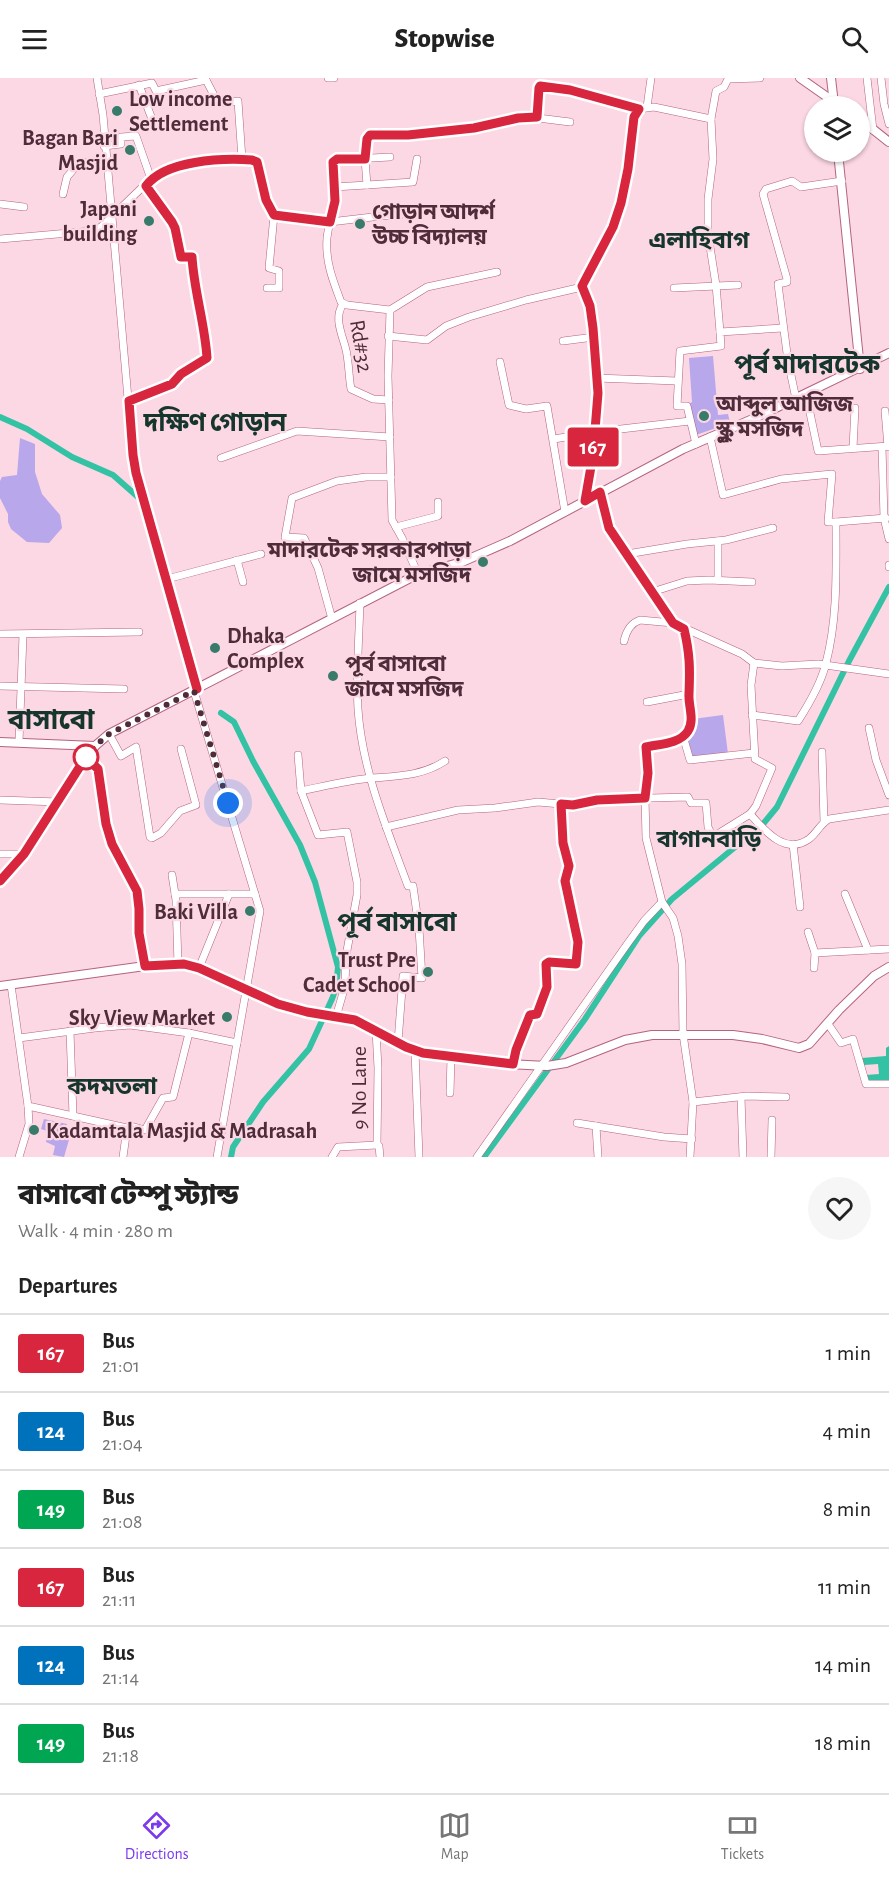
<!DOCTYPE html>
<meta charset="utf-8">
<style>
:root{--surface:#fff;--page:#f6f6f6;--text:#222;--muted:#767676;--line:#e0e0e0;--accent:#7c3aed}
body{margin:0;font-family:"Alegreya Sans","Noto Sans Bengali",sans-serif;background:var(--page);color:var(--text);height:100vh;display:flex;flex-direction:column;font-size:22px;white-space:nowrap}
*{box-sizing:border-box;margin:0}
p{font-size:20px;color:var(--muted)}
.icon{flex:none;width:33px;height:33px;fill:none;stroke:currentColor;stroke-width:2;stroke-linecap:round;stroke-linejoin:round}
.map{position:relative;height:1079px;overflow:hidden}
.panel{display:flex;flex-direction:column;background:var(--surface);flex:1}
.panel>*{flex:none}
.badge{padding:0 12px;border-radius:4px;font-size:21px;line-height:39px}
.buttons{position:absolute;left:804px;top:18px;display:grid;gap:12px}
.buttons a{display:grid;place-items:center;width:66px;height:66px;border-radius:50%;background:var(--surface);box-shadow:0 2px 4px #0004;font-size:30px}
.you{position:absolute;width:30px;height:30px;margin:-15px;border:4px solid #fff;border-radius:50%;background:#1a73e8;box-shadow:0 0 0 9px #1a73e833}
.map>.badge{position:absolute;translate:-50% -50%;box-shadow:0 0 0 3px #fff}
h2{padding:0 18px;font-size:22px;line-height:54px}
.round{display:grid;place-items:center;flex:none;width:63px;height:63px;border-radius:32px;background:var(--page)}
.headline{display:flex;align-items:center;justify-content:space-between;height:102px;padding:0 18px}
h1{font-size:28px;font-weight:800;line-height:45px}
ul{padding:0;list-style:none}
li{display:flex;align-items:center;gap:18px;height:78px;padding:0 18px;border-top:2px solid var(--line)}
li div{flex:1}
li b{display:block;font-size:22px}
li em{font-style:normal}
li .badge{min-width:66px;font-weight:700;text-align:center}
header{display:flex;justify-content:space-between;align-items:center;height:78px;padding:0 18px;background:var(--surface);font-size:27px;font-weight:800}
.tab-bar{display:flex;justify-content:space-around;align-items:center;height:84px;border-top:2px solid var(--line);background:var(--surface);font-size:16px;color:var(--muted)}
.tab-bar a{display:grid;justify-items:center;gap:3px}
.tab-bar .selected{color:var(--accent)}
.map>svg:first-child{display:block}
.green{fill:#b8a7ea}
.water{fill:#33c2a4}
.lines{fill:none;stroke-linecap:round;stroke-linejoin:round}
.canal{stroke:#33c2a4;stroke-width:6}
.minor-casing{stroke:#b36383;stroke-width:8}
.tertiary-casing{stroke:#b36383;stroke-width:10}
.minor{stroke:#fff;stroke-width:7}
.tertiary{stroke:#fff;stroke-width:8}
.line-casing{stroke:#fff;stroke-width:14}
.line{stroke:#d7263d;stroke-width:9}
.walk{stroke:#4f2c3a;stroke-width:6;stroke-dasharray:0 10.8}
.poi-dot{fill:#397b6b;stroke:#fcd7e4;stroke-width:2}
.stop-dot{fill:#fff;stroke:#d7263d;stroke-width:3}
.labels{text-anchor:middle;stroke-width:4.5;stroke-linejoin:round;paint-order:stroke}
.poi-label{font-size:22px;font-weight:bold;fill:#4f2c3a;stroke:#fcd7e4;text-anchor:start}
.street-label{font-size:22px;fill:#4f2c3a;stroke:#fcd7e4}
.neighbourhood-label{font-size:24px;font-weight:bold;fill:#16352d;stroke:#fcd7e4}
.quarter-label{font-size:26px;font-weight:bold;fill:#16352d;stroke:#fcd7e4}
.district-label{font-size:28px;font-weight:bold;fill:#16352d;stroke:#fcd7e4}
</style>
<header><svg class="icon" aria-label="menu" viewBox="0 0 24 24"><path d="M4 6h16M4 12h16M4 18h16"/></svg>Stopwise<svg class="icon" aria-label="search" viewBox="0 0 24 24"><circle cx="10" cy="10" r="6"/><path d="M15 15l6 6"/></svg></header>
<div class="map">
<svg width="889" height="1079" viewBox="0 0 889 1079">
<rect width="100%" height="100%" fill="#fcd7e4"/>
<g class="green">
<path d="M713,278L718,337L728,336L730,345L696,357L689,326L692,324L689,280Z"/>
<path d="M20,360L35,366V394L42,416L60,437L62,450L49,465L27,464L11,451L8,444V436L0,420V403L2,399L17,397Z"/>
<path d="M723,637L728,676L692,680L687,659L693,651V641Z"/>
<path d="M44,1041L67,1046L66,1050L71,1055L64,1079L53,1077L55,1068L46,1064L47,1053L41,1051Z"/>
</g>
<path class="water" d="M889,968V1002L869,1003L866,997L879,996L878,986L864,987L862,980L886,978V970Z"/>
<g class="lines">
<g class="canal">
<path d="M0,339L27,351L72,379L113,397L147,427"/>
<path d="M221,635L234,644L253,683L300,767L315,804L338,889L336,910L332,921L309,971L263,1024L233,1069L231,1079"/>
<path d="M484,1079L585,941L639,858L672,821L763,746L777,729L849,583L889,509"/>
</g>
<defs>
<g id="minor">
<path d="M97,0L103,37L133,377L197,611"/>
<path d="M205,0L218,25L238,23L242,81"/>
<path d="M328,0H334"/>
<path d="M867,0L873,52"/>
<path d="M881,0L884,26L889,46"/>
<path d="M139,7L155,49"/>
<path d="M99,16L152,5L156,13L206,2"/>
<path d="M647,29L651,0"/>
<path d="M537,39L539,10L540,8L570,12L639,31"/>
<path d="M711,41L716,13L724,9L728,1L760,0"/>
<path d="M104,68L121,66V59L136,58L151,101"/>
<path d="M367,107L413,104L417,81"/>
<path d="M334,109L333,87L335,82L390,79"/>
<path d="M63,116L67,99L79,85L106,82"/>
<path d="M0,126L24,129"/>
<path d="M274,137L330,144L381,138L400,137"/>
<path d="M0,161L92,153L101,149L152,100L189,86L214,82H252L257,84L266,122L274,137L269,190L279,193V210H267"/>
<path d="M674,210L738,207"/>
<path d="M343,226C332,242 345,261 347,277C349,289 349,300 351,311L373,321L389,322"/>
<path d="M390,232L427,209L497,194"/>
<path d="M388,258L427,262L446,248L469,239L526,222L582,209"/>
<path d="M563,263L594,259"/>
<path d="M500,284L509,327L526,331L547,328L565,434"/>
<path d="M596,300L677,303"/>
<path d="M806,316L818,373L889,368"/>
<path d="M796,321L788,283L778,206L787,204V201L763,116L766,111L792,103L801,109L842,103"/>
<path d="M129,323L172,306L181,296L207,280C205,246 194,213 192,179H181L175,150L146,108"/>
<path d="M885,333L888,369"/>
<path d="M710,359L723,417L781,401L832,396L828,444H836C836,491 838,539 826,585C821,606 809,626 798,643L752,637"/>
<path d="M554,361L595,354L690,343"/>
<path d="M696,366L687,328H677L680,273L721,268L720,254L783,250"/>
<path d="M882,369L884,440L889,461"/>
<path d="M853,370L855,330"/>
<path d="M221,380L297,353L390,359"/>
<path d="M600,414L609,450L673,545L742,576L754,585L782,588L818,586L889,596"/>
<path d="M585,423L593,377L598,315L593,250L590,228L582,209L613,149L621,125L628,91L634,39L639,31L654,29L711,41L713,81L708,121V156L716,207L720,254"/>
<path d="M836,444L886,440"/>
<path d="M396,449L438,438V424"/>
<path d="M718,463V502"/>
<path d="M627,476L687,466L726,462L773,450"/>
<path d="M237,482L243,504"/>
<path d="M889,487V489"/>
<path d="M418,496L402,460L392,442L388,298L390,232L347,227L341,224C333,203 325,183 327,160C329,143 335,127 334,109L367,107L365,81L367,61L371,57H408L474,50L530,39L570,44"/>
<path d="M167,501L261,476"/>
<path d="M652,514L687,503L709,502L752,504"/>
<path d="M360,525C359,560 356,596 358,631C362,692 387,751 408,808H413L419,850L422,900L403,898L398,964"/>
<path d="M332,541L318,490L304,460L285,459L292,420L337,403L366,399H391"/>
<path d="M684,551C691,577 690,590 689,616C688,631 697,648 682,659C672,666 657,666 646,670L648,695L645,720L646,760L662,824L673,840L678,858L682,886L683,956L693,1024L690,1079"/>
<path d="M0,556L139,554"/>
<path d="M624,563C626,554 631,545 640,542L673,545"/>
<path d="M0,608L124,611"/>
<path d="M194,613L260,833L217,1079"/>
<path d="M647,624L689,616"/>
<path d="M869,650L876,682L889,717"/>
<path d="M109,656L121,678L136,669L150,759L152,760L161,755L180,733L196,727L181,671"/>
<path d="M683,658L690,682L754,675"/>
<path d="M19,664L23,557"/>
<path d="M822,674L824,744"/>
<path d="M298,677L301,713L318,757L347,754L357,804V817L346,878L345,908L336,939"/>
<path d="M86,679L98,691L106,746L112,766L137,813L139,831V855L145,888"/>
<path d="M301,713C325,708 348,702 372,700C398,698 422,698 445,683"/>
<path d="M0,722L59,724"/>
<path d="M750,736L756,728L772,690L755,681L751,607L754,585"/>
<path d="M386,749L458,732L495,730L538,724L572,727L614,721L688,719L691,725H706L708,749L713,759L750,736C764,752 785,778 809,761C817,755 820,746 829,741L889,732"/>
<path d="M793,766L800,829"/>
<path d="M0,776H24"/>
<path d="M172,797L176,822L178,887"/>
<path d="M175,816H255"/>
<path d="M845,816L868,872"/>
<path d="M808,854L815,875"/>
<path d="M199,890L229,816"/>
<path d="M814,890L815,875L889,871"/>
<path d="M11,907L28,1028L127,1050L131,1048L145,1052L163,1020L173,1019L189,955L130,947L95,950L19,960"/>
<path d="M828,946L841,965L853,961L866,1006H889"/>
<path d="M70,953L73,1038"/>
<path d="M189,955L237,965"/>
<path d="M415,973L419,1079"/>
<path d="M513,986L516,972L530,937L537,936L547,909L546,886L548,884L576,886L578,864L565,803L569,788L563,765L561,726"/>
<path d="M450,1015L451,979"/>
<path d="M741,1019L743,1079"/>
<path d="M693,1024L747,1018L786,1019"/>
<path d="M577,1045L664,1059L692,1061"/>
<path d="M596,1048L598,1079"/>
<path d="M377,1067L379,1068L380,1079"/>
<path d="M19,1079L29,1046L28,1028"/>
<path d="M123,1079L127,1050"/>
<path d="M332,1079L338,1069L377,1067L378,990L376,952"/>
<path d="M477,1079L628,865L644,843L662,824"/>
<path d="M771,1079L772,1042"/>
</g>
<g id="tertiary">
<path d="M800,0L840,28"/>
<path d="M831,0L834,26"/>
<path d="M860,41L889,64"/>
<path d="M838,74L860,291"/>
<path d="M0,664L95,668L109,656L418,496L462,484L510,463L683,371L755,340L889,275"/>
<path d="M0,803L24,776L95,668"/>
<path d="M0,908L145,888L184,887L199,890L278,926L307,934L355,942L406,969L423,975L506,986L547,988L566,985L625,962L652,957H733L762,961L799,970L809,966L839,932L874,898L889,889"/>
</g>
</defs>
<use href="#minor" class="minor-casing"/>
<use href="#tertiary" class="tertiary-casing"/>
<use href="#minor" class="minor"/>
<use href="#tertiary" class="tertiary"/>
</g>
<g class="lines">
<defs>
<path id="line" d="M0,803L24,776L86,679L98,691L106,746L112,766L137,813L139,831V855L145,888L184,886L199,890L278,926L307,934L355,942L406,969L423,975L513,986L516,972L530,937L537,936L547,909L546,886L549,884L576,886L578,864L565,803L569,788L563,765L561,726L573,727L597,722L645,720L648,695L646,669C659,666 680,666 688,653C695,642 688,627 689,616C690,591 690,576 684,551L673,545L609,450L600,414L585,423L593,377L598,315L593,250L590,228L582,208L613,149L621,125L628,91L634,39L639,31L570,12L540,8L539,10L537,39L518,40L474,50L408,57H370L367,61L365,81H337L333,84L335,123L330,144L274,137L266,122L257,84L252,82C222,80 165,82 146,108L172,144L175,150L181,179H192C194,213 205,246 207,280L181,296L172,306L129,323L133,377L136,395L197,611"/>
</defs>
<use href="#line" class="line-casing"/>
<use href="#line" class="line"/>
<path class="walk" d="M86,679L95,668L109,656L194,613L228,725"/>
</g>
<g class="poi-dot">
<circle cx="117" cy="33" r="6"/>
<circle cx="130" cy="72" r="6"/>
<circle cx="149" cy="143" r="6"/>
<circle cx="360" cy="146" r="6"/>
<circle cx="704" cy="338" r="6"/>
<circle cx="483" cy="484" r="6"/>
<circle cx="215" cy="570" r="6"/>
<circle cx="333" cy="598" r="6"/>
<circle cx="250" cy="833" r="6"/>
<circle cx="428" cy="894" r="6"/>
<circle cx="227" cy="939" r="6"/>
<circle cx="34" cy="1052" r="6"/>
</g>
<circle class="stop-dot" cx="86" cy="679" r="12"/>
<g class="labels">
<g class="poi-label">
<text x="129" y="28">Low income<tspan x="129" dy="25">Settlement</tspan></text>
<text x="118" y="67" text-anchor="end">Bagan Bari<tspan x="118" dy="25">Masjid</tspan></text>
<text x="137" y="138" text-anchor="end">Japani<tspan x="137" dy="25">building</tspan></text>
<text x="372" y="141">গোড়ান আদর্শ<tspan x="372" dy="25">উচ্চ বিদ্যালয়</tspan></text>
<text x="716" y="333">আব্দুল আজিজ<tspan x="716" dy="25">স্কুল মসজিদ</tspan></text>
<text x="471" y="479" text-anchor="end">মাদারটেক সরকারপাড়া<tspan x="471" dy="25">জামে মসজিদ</tspan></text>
<text x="227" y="565">Dhaka<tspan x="227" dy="25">Complex</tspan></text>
<text x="345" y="593">পূর্ব বাসাবো<tspan x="345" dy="25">জামে মসজিদ</tspan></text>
<text x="238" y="841" text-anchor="end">Baki Villa</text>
<text x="416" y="889" text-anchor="end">Trust Pre<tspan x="416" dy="25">Cadet School</tspan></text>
<text x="215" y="947" text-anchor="end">Sky View Market</text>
<text x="46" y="1060">Kadamtala Masjid &amp; Madrasah</text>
</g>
<g class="street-label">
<text transform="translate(362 268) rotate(81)" y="8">Rd#32</text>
<text transform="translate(358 1010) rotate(-90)" y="8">9 No Lane</text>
</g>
<g class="neighbourhood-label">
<text x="699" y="170">এলাহিবাগ</text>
<text x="709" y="769">বাগানবাড়ি</text>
<text x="112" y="1016">কদমতলা</text>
</g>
<g class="quarter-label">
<text x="807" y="295">পূর্ব মাদারটেক</text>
<text x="215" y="353">দক্ষিণ গোড়ান</text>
<text x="397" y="853">পূর্ব বাসাবো</text>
</g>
<g class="district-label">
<text x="51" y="651">বাসাবো</text>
</g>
</g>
</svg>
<div class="buttons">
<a><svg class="icon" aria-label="layers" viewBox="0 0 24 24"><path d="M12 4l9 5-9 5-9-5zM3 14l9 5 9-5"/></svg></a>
</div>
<div class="you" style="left:228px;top:725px"></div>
<b class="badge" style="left:593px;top:369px;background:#d7263d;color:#fff">167</b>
</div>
<section class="panel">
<div class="headline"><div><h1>বাসাবো টেম্পু স্ট্যান্ড</h1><p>Walk · 4 min · 280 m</p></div><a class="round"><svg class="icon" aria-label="heart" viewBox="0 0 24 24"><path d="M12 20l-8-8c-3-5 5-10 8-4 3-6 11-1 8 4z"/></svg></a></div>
<h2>Departures</h2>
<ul>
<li><span class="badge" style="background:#d7263d;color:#fff">167</span><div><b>Bus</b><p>21:01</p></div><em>1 min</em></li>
<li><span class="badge" style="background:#0072bc;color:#fff">124</span><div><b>Bus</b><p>21:04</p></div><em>4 min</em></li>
<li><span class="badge" style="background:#00a651;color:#fff">149</span><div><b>Bus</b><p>21:08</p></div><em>8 min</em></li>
<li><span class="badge" style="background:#d7263d;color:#fff">167</span><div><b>Bus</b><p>21:11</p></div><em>11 min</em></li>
<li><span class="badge" style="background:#0072bc;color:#fff">124</span><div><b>Bus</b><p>21:14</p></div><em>14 min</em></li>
<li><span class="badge" style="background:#00a651;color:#fff">149</span><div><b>Bus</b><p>21:18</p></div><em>18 min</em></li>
</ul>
</section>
<nav class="tab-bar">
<a class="selected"><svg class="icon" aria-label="directions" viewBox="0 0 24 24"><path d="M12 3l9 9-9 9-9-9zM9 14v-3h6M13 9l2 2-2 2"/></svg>Directions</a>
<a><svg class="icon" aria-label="map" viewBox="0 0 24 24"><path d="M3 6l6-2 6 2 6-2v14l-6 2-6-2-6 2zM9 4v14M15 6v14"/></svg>Map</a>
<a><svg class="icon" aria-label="tickets" viewBox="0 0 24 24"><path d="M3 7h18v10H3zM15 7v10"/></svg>Tickets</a>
</nav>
